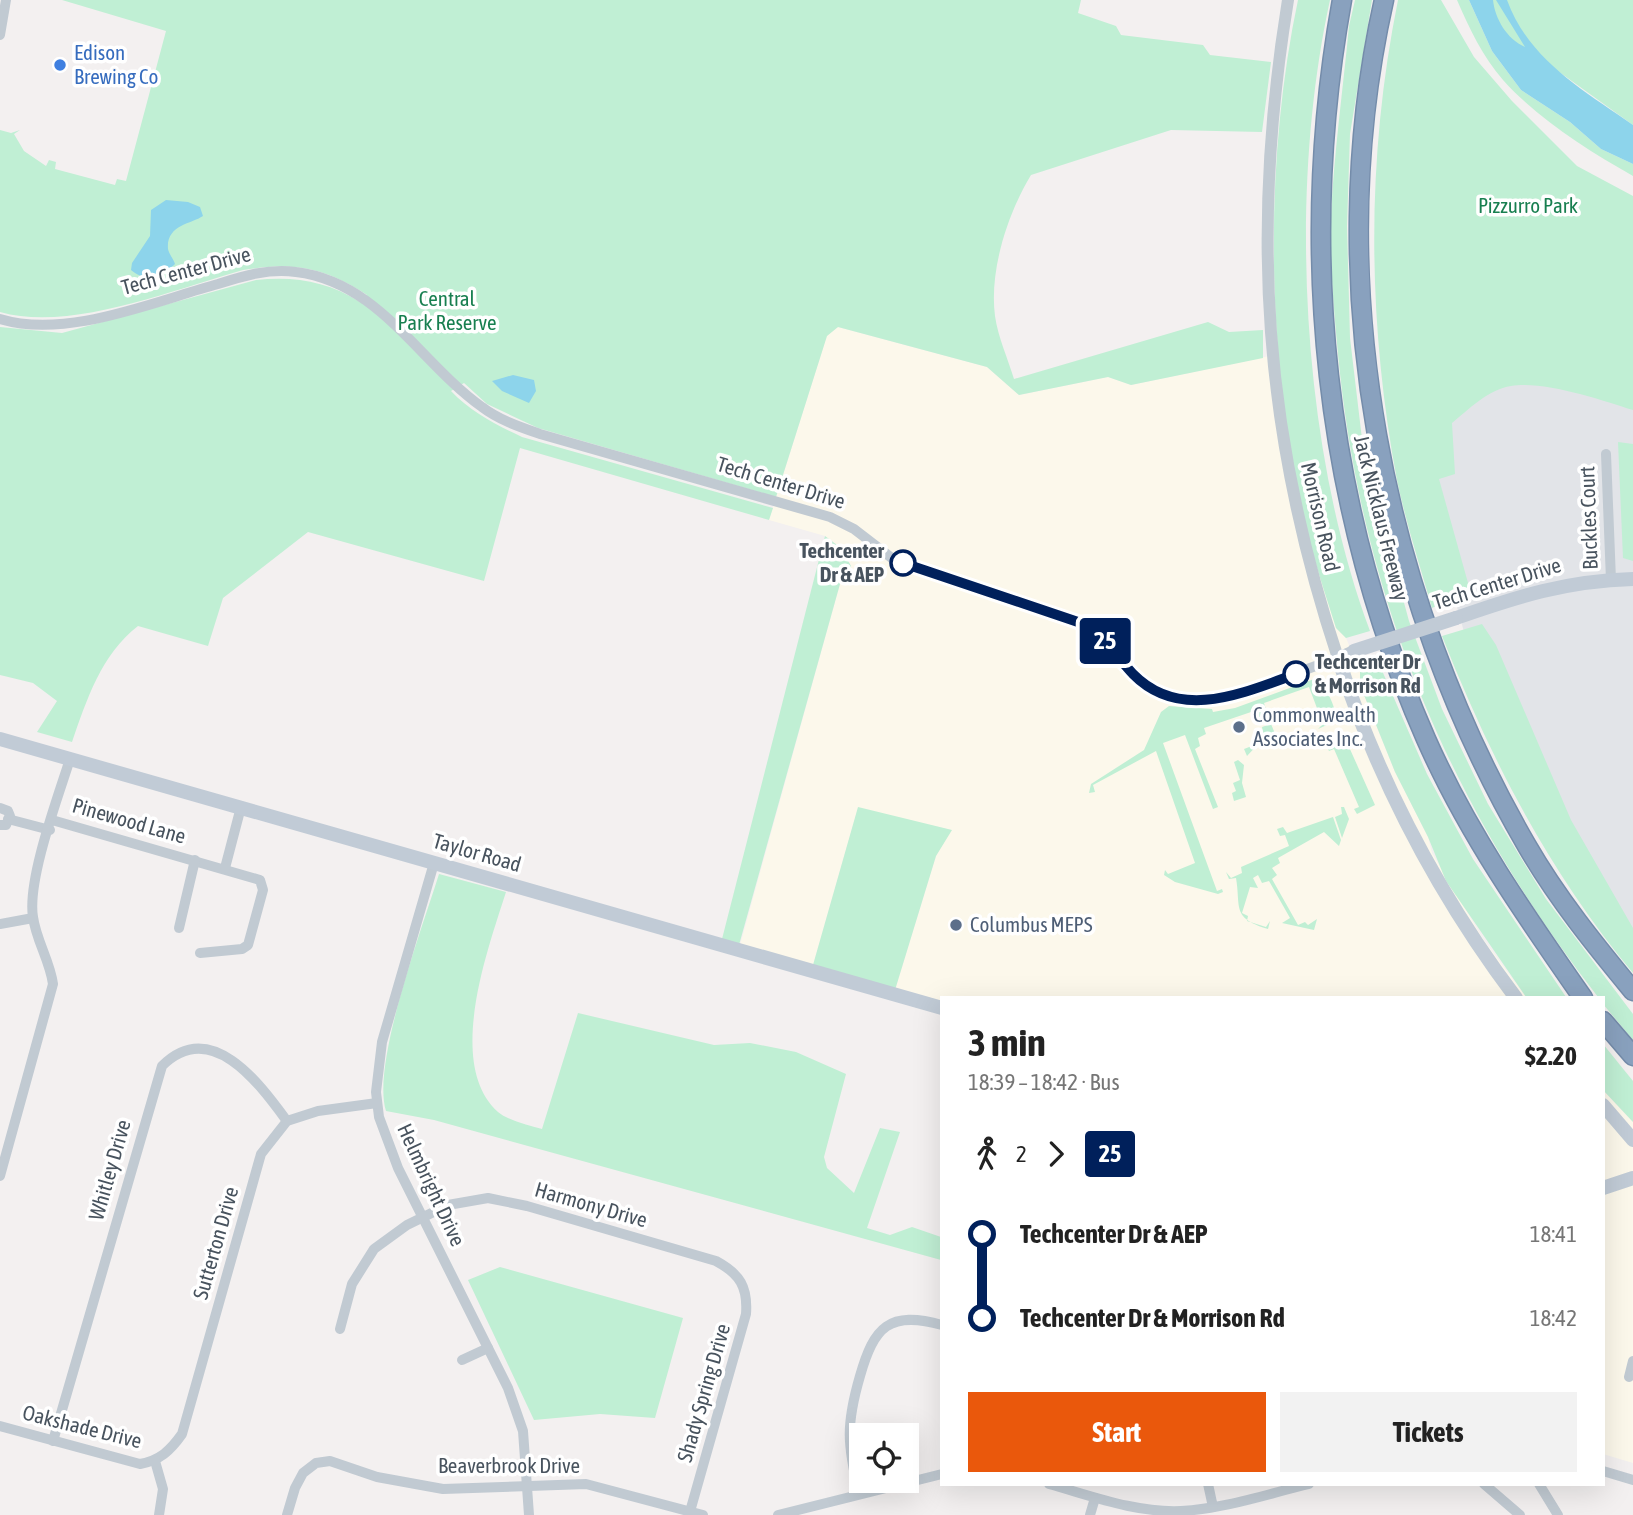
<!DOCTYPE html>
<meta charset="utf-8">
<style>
:root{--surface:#fff;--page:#f2f2f2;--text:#222;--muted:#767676;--accent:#ea580c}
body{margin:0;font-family:"Asap Condensed",sans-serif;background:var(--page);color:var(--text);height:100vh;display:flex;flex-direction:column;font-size:26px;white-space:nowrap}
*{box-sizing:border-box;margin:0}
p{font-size:23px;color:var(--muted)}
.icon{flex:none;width:38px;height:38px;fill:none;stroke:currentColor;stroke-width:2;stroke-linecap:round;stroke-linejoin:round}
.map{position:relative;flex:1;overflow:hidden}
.sheet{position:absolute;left:940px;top:996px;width:665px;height:490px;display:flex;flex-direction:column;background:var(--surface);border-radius:0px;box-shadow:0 7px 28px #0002}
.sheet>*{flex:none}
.badge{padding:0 14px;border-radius:5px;font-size:24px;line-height:46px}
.buttons{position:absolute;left:849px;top:1423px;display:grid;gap:14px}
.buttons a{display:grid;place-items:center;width:70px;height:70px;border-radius:0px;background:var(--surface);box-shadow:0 7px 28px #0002;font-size:35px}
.map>.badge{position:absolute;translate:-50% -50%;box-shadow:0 0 0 4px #fff}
.legs{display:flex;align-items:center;gap:10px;height:77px;padding:0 28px;font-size:23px}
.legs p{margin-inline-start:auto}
.summary{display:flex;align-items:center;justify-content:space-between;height:119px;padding:0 28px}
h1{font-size:38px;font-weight:700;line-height:52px}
.primary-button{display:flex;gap:14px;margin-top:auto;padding:14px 28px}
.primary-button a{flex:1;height:80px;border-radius:0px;background:var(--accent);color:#fff;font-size:28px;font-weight:700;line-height:80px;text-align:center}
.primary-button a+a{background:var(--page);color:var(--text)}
ul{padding:0 28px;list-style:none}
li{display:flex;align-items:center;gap:24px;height:84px;font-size:26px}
li i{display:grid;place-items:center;width:10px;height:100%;margin:0 9px;background:currentColor}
li i::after{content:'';width:18px;height:18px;margin:-9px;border:5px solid;border-radius:50%;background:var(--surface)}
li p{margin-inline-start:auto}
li:first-child i{background:linear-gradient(#0000 50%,currentColor 0)}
li:last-child i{background:linear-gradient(currentColor 50%,#0000 0)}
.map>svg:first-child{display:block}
.commercial{fill:#fcf8eb}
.airport{fill:#e2e4e8}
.green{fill:#c0efd4}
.water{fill:#8dd4eb}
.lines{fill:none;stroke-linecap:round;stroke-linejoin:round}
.motorway-casing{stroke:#748caa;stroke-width:21}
.minor{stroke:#c1cad2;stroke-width:10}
.tertiary{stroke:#c1cad2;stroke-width:12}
.secondary{stroke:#c1cbd6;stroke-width:14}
.motorway{stroke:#89a1be;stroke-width:18}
.secondary-bridge{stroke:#c1cbd6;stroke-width:14}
.line-1-casing{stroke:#fff;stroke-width:16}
.line-1{stroke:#00205b;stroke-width:10}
.shop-dot{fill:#3f7fe0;stroke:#fff;stroke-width:2.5}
.stop-1-dot{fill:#fff;stroke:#00205b;stroke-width:3.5}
.service-dot{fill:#5c6f8a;stroke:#fff;stroke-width:2.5}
.labels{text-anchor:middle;stroke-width:7;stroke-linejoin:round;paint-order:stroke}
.shop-label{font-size:21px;fill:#366cbe;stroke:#fff;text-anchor:start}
.park-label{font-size:21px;fill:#187f50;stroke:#fff}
.street-label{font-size:21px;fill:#48535e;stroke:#fff}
.stop-label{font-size:21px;font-weight:bold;fill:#48535e;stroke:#fff;text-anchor:end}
.service-label{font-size:21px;fill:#4e5e75;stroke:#fff;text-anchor:start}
</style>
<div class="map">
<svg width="1633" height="1515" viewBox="0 0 1633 1515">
<rect width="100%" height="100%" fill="#f3f0f0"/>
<g class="commercial">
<path d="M838,327L987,367L1019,395L1108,377L1131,385L1279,354L1290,443L1336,628L1346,638L1360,671V685L1395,772L1428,837L1432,853L1483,939L1526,997L942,998L941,1003L895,990L936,856L951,830L858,808L813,965L740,945L840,584L851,566L841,548L825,536L769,520L827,335Z"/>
<path d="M1603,1090L1633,1122V1463L1603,1454Z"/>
</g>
<path class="airport" d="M1409,324L1633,393V945L1476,674L1426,498Z"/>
<g class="green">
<path d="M62,0H1081L1078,13L1116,26L1121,35L1203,45L1210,55L1271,62L1262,132L1171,130L1031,175C1008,213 989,270 995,316C998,337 1008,359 1014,379L1208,322L1229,332L1263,330V358L1131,385L1108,377L1019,395L987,367L838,327L827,336L776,497L538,428L487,404L464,383L451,391C471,412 496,425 522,437L773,508L769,520L520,448L484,581L308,532L223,598L208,646L138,626C101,655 87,699 72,742L37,732L57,701L33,683L0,675V327L62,333L256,280C294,276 327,281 360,302L367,295C324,267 294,262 243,270C172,290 71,332 0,312V130L11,133L20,130L14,134L24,151L46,166L49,160L56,162L55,169L115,185L117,179L126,181L166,31Z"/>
<path d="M1298,0H1330C1288,191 1301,447 1370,631L1346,638L1336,628C1326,596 1315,564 1307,531C1266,368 1263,165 1298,0Z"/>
<path d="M1355,0H1372L1350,134L1347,226L1350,338L1362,439L1384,529L1409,621L1442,709L1488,804L1546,899L1633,1014V1040L1603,1004V998L1598,997C1449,806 1361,596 1338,354C1334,309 1329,262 1331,216C1334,153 1343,89 1349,26Z"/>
<path d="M1398,0H1441L1474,57L1512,101L1577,166L1633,196V410C1602,400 1543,380 1511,386C1489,389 1468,410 1452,423L1455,474L1439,479L1470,590L1432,608C1420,566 1406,523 1397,480C1367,321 1366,158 1398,0Z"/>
<path d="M1457,0H1469L1492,51L1521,90L1570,122L1601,149L1633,164V176C1587,150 1538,119 1503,80C1483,57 1469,28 1457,0Z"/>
<path d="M1491,0H1633V125L1562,74L1511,43L1489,12Z"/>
<path d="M1618,442L1633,444V561L1623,558Z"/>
<path d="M825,536L841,548L851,566L840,584L739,945L722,939Z"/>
<path d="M1482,624L1496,645L1571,820L1633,928V973C1549,872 1490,758 1442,636Z"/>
<path d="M1377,659L1427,774L1473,859L1566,997H1526L1446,881L1428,837L1395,772L1360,685V671Z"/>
<path d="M1314,679C1327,683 1334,707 1338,720L1318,729L1323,724L1309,687L1264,703L1270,722L1264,724L1254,711L1204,728L1206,734L1198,738L1200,746L1195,749L1218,807L1213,809L1185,735L1163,743L1217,891L1222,889L1223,892L1218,894L1175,882L1164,875L1165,870L1168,874L1195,863L1156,751L1093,785L1095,792L1089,793L1091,784L1144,750L1161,712L1169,706L1212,709L1213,712L1235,708Z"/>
<path d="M1271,724L1276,736L1261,741L1247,756L1244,749L1257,744L1254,735L1263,733L1262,727Z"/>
<path d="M1340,738H1345L1375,805L1357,814L1354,809L1359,807L1334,749L1329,751L1327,747Z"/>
<path d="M1238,760L1244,765L1242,783L1246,797L1234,801L1232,793L1236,791L1233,783L1240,780L1234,762Z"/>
<path d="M858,807L952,830L936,856L895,990L813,965Z"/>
<path d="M1341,807H1344L1349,819L1342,838L1335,817L1342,814Z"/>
<path d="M1333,817L1341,840L1339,846L1324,832L1278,858L1280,863L1272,868L1277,875L1272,879L1298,925L1305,922L1308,925L1317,919L1314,930L1282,923L1290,918L1269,881L1262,883L1258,875L1253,878L1258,888L1250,887L1242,913L1248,916L1247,921L1266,927L1270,921L1268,929C1231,918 1241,907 1236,878L1229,879L1226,872L1231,878L1242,873L1241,867L1289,846L1285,835L1280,836L1277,829L1283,827L1287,833Z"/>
<path d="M439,874L506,892C488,949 445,1064 498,1112C507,1120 530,1126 542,1129L578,1013L714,1045L750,1043L796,1052L846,1074L824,1157L827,1168L854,1193L880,1128L900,1132L867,1228L890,1235L912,1227L941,1237V1260L434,1120L386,1111C371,1064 423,926 439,874Z"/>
<path d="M1603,1044L1633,1081V1122L1603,1090Z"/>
<path d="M500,1267L683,1318L655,1418L600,1414L534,1420L468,1280Z"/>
</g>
<g class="water">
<path d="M1469,0H1493C1495,19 1507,39 1525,47L1496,0H1507C1529,60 1583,90 1633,125V164L1601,149L1570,122L1521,90L1492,51Z"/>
<path d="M166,200L188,202L200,207L203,216C191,224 166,225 168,249C169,254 174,260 175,264C163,277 146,283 131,270L132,263L150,236L151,210Z"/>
<path d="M513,375L534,380L536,391L529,403L502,391L492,381Z"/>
</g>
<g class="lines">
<defs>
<g id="motorway">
<path d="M1342,0C1297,248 1324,507 1426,739C1467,832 1525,915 1583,998"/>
<path d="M1384,0C1320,284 1382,596 1527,846C1557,898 1595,945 1633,991"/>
<path d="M1603,1021L1633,1056"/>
</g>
</defs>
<use href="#motorway" class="motorway-casing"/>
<g class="minor">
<path d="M0,35L6,0"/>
<path d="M0,319C67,339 152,302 218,284C243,276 269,268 296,272C379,282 419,362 482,407C499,420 520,427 540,434L830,517L854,529L893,559L1078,622L1095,632L1135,676L1152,688L1186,701L1221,700L1338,658"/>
<path d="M1606,454L1611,580"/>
<path d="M0,808L8,811L10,816L6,825H0"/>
<path d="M8,819L50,830"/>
<path d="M52,820L260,880L263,890L248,945L242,949L200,953"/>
<path d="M434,863L382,1042L376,1092L379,1117L398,1168L508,1388L523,1431L529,1515"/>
<path d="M225,868L241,807"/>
<path d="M0,924L33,918"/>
<path d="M179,928L195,860"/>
<path d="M0,1176L53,984C50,961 36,940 33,917C27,880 58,797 70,759"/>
<path d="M340,1329L352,1284L374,1249L407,1225L448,1205L488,1198L527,1206L716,1261C740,1274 748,1287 746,1314L689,1515"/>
<path d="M462,1360L488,1348"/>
<path d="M1629,1377L1633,1361"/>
<path d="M0,1426L140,1464C160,1460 170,1451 182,1434L261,1154L287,1121L318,1111L377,1103"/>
<path d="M53,1441L162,1066C211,1017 259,1083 287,1121"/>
<path d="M155,1461L163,1489L159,1515"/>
<path d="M1603,1471L1633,1480"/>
<path d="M1049,1484C1092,1496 1136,1513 1181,1511C1224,1509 1267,1494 1309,1484"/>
<path d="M1208,1484L1213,1507"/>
<path d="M1484,1484L1520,1515"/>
<path d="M1539,1484L1558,1515"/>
<path d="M859,1493C847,1444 846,1424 860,1376C874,1327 889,1310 942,1325"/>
<path d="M287,1515L295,1488L303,1473L316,1463L330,1461L377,1477L443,1489L586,1484L703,1515"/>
<path d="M778,1515L942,1474"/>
<path d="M1090,1515L1095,1498"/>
</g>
<path class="tertiary" d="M1288,0C1250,232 1264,435 1338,658L1354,651"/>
<g class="secondary">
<path d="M1456,618C1519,596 1566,581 1633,579"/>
<path d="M1338,658C1378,779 1439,896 1516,998"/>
<path d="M0,739L942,1008"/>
<path d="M1603,1105L1633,1140"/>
<path d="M1603,1188L1633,1178"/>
</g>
<use href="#motorway" class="motorway"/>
<path class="secondary-bridge" d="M1354,651L1456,618"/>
</g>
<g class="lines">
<defs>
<path id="line-1" d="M903,563L1078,622C1102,636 1115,654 1133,674C1180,722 1243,693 1296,674"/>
</defs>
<use href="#line-1" class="line-1-casing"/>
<use href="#line-1" class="line-1"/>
</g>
<circle class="shop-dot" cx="60" cy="65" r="7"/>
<g class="stop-1-dot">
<circle cx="903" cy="563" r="12"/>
<circle cx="1296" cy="674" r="12"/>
</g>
<g class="service-dot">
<circle cx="1239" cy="727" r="7"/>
<circle cx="956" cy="925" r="7"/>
</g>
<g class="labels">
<g class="shop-label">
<text x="74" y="60">Edison<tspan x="74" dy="24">Brewing Co</tspan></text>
</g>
<g class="park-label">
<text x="1528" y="213">Pizzurro Park</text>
<text x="447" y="306">Central<tspan x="447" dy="24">Park Reserve</tspan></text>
</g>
<g class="street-label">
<text transform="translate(186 271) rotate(-15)" y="7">Tech Center Drive</text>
<text transform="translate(781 483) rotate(17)" y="7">Tech Center Drive</text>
<text transform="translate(1320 517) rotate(77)" y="7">Morrison Road</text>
<text transform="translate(1381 518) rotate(76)" y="7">Jack Nicklaus Freeway</text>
<text transform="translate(1589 518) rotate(-92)" y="7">Buckles Court</text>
<text transform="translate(1497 584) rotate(-17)" y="7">Tech Center Drive</text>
<text transform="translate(129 821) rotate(16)" y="7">Pinewood Lane</text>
<text transform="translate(477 853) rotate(16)" y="7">Taylor Road</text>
<text transform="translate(110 1170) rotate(-74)" y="7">Whitley Drive</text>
<text transform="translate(431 1185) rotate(65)" y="7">Helmbright Drive</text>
<text transform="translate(591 1205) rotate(16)" y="7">Harmony Drive</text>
<text transform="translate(216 1243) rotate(-74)" y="7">Sutterton Drive</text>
<text transform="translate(704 1393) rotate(-74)" y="7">Shady Spring Drive</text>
<text transform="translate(82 1427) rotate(14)" y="7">Oakshade Drive</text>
<text x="509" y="1473">Beaverbrook Drive</text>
</g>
<g class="stop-label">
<text x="884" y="558">Techcenter<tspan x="884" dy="24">Dr &amp; AEP</tspan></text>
<text x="1315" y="669" text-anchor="start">Techcenter Dr<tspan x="1315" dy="24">&amp; Morrison Rd</tspan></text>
</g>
<g class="service-label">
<text x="1253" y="722">Commonwealth<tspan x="1253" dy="24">Associates Inc.</tspan></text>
<text x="970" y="932">Columbus MEPS</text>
</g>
</g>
</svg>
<div class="buttons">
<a><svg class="icon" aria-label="locate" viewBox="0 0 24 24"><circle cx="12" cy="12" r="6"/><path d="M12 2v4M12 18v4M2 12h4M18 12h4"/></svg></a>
</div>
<b class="badge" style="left:1105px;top:641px;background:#00205b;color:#fff">25</b>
<section class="sheet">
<div class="summary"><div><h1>3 min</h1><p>18:39 – 18:42 · Bus</p></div><b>$2.20</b></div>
<div class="legs"><svg class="icon" aria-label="walk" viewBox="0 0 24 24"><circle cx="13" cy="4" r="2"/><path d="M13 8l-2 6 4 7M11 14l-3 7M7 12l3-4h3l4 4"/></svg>2<svg class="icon" aria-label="forward" viewBox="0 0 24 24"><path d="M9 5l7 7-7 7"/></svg><b class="badge" style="background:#00205b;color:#fff">25</b></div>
<ul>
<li><i style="color:#00205b"></i><b>Techcenter Dr &amp; AEP</b><p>18:41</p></li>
<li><i style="color:#00205b"></i><b>Techcenter Dr &amp; Morrison Rd</b><p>18:42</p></li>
</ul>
<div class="primary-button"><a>Start</a><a>Tickets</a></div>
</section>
</div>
